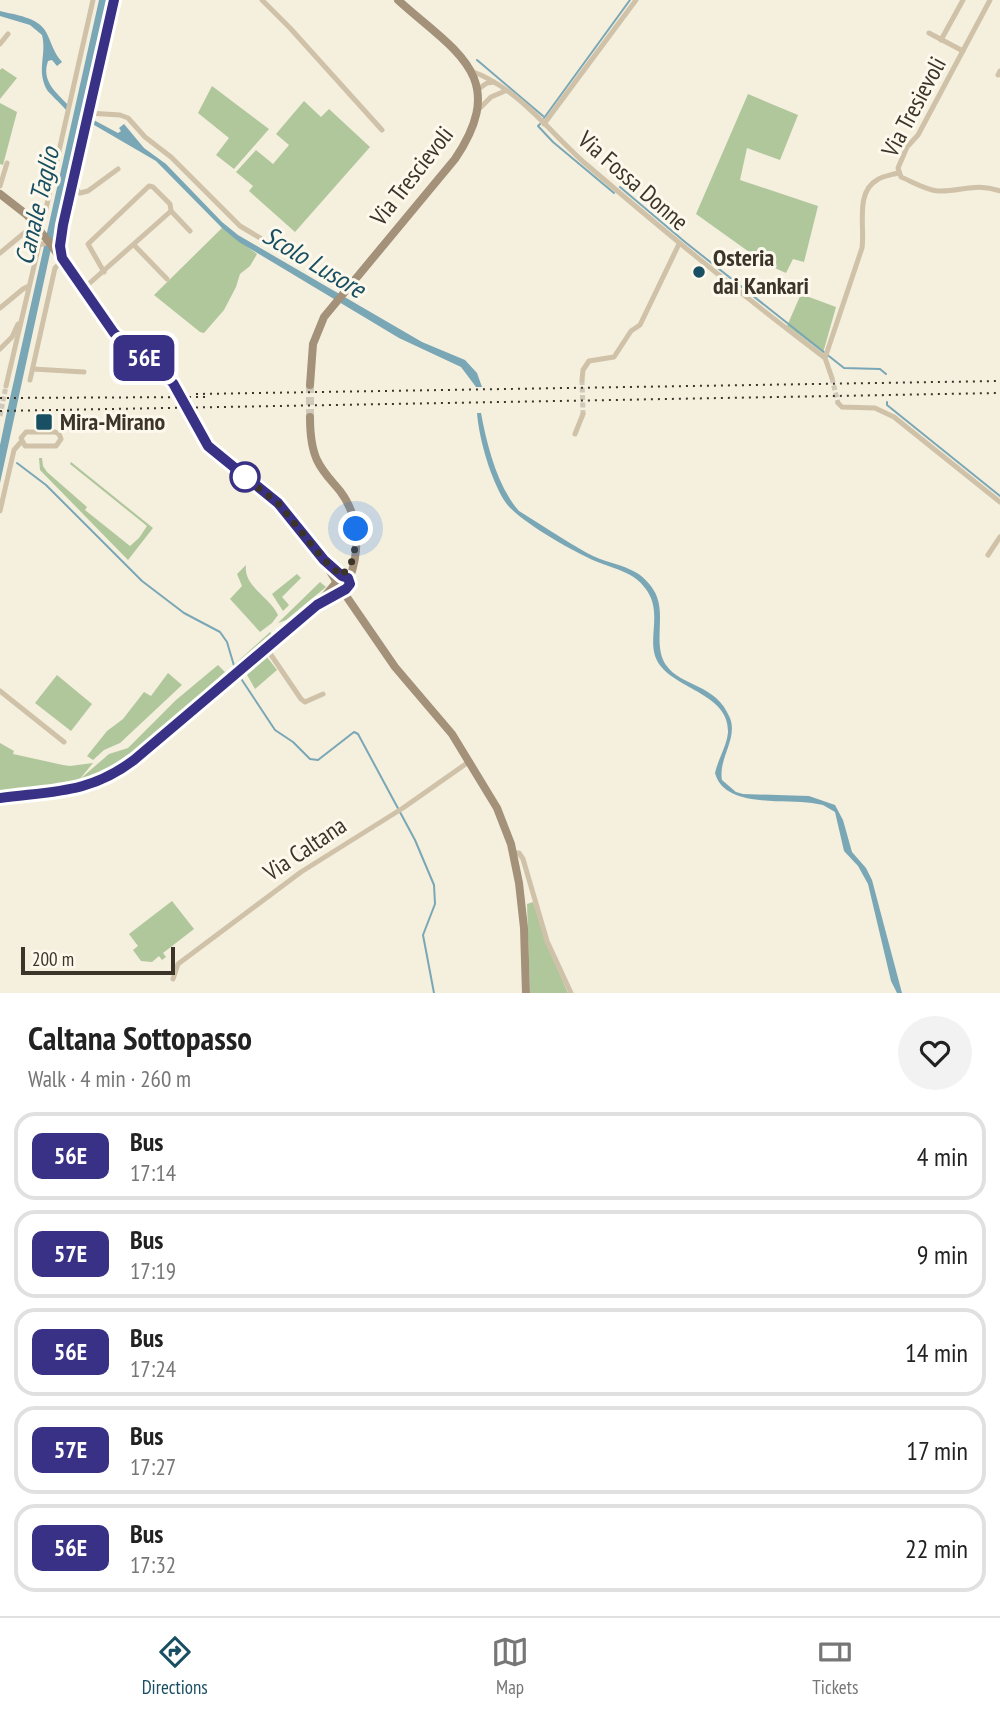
<!DOCTYPE html>
<meta charset="utf-8">
<style>
:root{--surface:#fff;--page:#f2f2f2;--text:#222;--muted:#767676;--line:#e0e0e0;--accent:#194f62}
body{margin:0;font-family:"PT Sans Narrow",sans-serif;background:var(--page);color:var(--text);height:100vh;display:flex;flex-direction:column;font-size:26px;white-space:nowrap}
*{box-sizing:border-box;margin:0}
p{font-size:23px;color:var(--muted)}
.icon{flex:none;width:38px;height:38px;fill:none;stroke:currentColor;stroke-width:2;stroke-linecap:round;stroke-linejoin:round}
.map{position:relative;height:993px;overflow:hidden}
.drawer{display:flex;flex-direction:column;background:var(--surface);flex:1}
.drawer>*{flex:none}
.badge{padding:0 14px;border-radius:10px;font-size:24px;line-height:46px}
.scale{position:absolute;left:21px;bottom:18px;width:154px;box-sizing:border-box;padding-left:7px;border:4px solid #3c3329;border-top:0;font-size:19px;line-height:24px;white-space:nowrap;color:#3c3329;-webkit-text-stroke:5px #fcf8ec;paint-order:stroke}
.you{position:absolute;width:35px;height:35px;margin:-18px;border:5px solid #fff;border-radius:50%;background:#1a73e8;box-shadow:0 0 0 10px #1a73e833}
.map>.badge{position:absolute;translate:-50% -50%;box-shadow:0 0 0 4px #fff}
.round{display:grid;place-items:center;flex:none;width:74px;height:74px;border-radius:37px;background:var(--page)}
.head{display:flex;align-items:center;justify-content:space-between;height:119px;padding:0 28px}
h1{font-size:33px;font-weight:700;line-height:52px}
ul{padding:0;list-style:none}
li{display:flex;align-items:center;gap:21px;height:88px;margin:0 14px 10px;padding:0 14px;border:4px solid var(--line);border-radius:21px}
li div{flex:1}
li b{display:block;font-size:26px}
li em{font-style:normal}
li .badge{min-width:77px;font-weight:700;text-align:center}
.dock{display:flex;justify-content:space-around;align-items:center;height:98px;border-top:2px solid var(--line);background:var(--surface);font-size:19px;color:var(--muted)}
.dock a{display:grid;justify-items:center;gap:4px}
.dock .active{color:var(--accent)}
.map>svg:first-child{display:block}
.green{fill:#b0c79c}
.water{fill:#7aa7b6}
.lines{fill:none;stroke-linecap:round;stroke-linejoin:round}
.stream{stroke:#7aa7b6;stroke-width:2}
.street-tunnel{stroke:#d0c9ba;stroke-width:5;stroke-dasharray:5 2.5;stroke-linecap:butt}
.secondary-tunnel{stroke:#d0c9ba;stroke-width:8;stroke-dasharray:8 4;stroke-linecap:butt}
.street{stroke:#cfc2a8;stroke-width:5}
.secondary{stroke:#a49179;stroke-width:8}
.rail{stroke:#3c3329;stroke-width:2;stroke-dasharray:2 5;stroke-linecap:butt}
.line-casing{stroke:#fff;stroke-width:16}
.line{stroke:#393185;stroke-width:10}
.walk{stroke:#3c3329;stroke-width:7;stroke-dasharray:0 12.6}
.poi-dot{fill:#194f62;stroke:#fcf8ec;stroke-width:2.5}
.stop-dot{fill:#fff;stroke:#393185;stroke-width:3.5}
.labels{text-anchor:middle;stroke-width:6;stroke-linejoin:round;paint-order:stroke}
.street-label{font-size:24px;fill:#3c3329;stroke:#fcf8ec}
.poi-label{font-size:24px;font-weight:bold;fill:#3c3329;stroke:#fcf8ec;text-anchor:start}
.water-label{font-size:26px;font-style:italic;fill:#194f62;stroke:#fcf8ec}
</style>
<div class="map">
<svg width="1000" height="993" viewBox="0 0 1000 993">
<rect width="100%" height="100%" fill="#f5efde"/>
<g class="green">
<path d="M2,68L17,78L0,99V70Z"/>
<path d="M212,86L269,129L234,169L216,155L229,138L198,113Z"/>
<path d="M748,94L798,115L780,160L747,148L740,180L818,206L804,262L793,259L786,273L766,264L696,214Z"/>
<path d="M304,101L321,117L329,109L370,147L295,232L249,191L253,186L236,172L256,150L273,164L289,145L276,134Z"/>
<path d="M0,103L17,112L3,165L0,164Z"/>
<path d="M222,228L257,254L250,266L240,274L236,287L224,310L204,333L200,332L154,295Z"/>
<path d="M801,294L836,307L823,353L787,326Z"/>
<path d="M39,458H42L43,466L47,472L87,507L85,510L130,546L139,538L147,526L70,464L71,462L153,528L128,560L40,470Z"/>
<path d="M246,565C243,586 270,597 278,615L272,623L260,632L230,599L242,586L237,574Z"/>
<path d="M297,574L301,578L282,597L289,605L283,611L272,594Z"/>
<path d="M320,582L326,587L286,620L278,623Z"/>
<path d="M270,632L272,634L241,664H235Z"/>
<path d="M267,657L277,670L255,689L246,673Z"/>
<path d="M218,665L225,672L121,764C83,787 43,788 0,792V743L14,751L13,754L63,765L70,766L93,763L79,780L109,754L128,748L176,700Z"/>
<path d="M168,673L182,685L120,743L104,750L93,760L87,756L107,731L123,719L144,692L151,696Z"/>
<path d="M57,675L92,704L71,731L35,703Z"/>
<path d="M172,901L194,929L163,953L166,957L162,960L159,956L152,962L141,961L133,950L138,946L129,934Z"/>
<path d="M533,902L548,947L568,993H530L527,904Z"/>
</g>
<g class="water">
<path d="M99,0H108L59,212L0,483V445L6,416Z"/>
<path d="M0,11C15,15 38,17 46,32C52,43 53,52 62,62L57,66L52,60L48,61C41,81 56,92 68,105L66,110C61,104 49,93 47,90C36,69 47,56 42,35L30,25L0,16Z"/>
<path d="M90,118L118,133L121,131L119,128L124,124L144,148L166,164L222,222L238,235L422,342L465,360L477,373L482,387H476L461,367L399,338L239,242L222,228L156,161L89,122Z"/>
<path d="M477,413H481C487,445 497,486 519,511C542,525 564,540 587,553C603,562 622,564 637,573C645,578 654,588 657,597C665,618 653,646 666,665C681,687 716,683 730,718C738,739 718,759 722,780L736,792L743,794L809,796L835,805L843,820L852,852L866,868L872,880L902,993H897L891,981L868,884L858,866L844,851L835,812L823,805L812,803C783,799 724,808 715,773C718,759 727,746 728,732C729,694 677,690 659,664C644,642 665,613 645,588C634,572 612,568 595,561C574,552 519,521 506,503C491,481 479,439 477,413Z"/>
</g>
<g class="lines">
<g class="stream">
<path d="M477,60L543,116"/>
<path d="M544,118L630,0"/>
<path d="M540,124L538,126L553,142L614,193"/>
<path d="M620,187L685,242L844,368L880,369L886,374"/>
<path d="M887,402V405L1000,496"/>
<path d="M17,463L46,485L142,581L184,613L220,632L227,642L235,669"/>
<path d="M238,674L275,730L293,742L310,759L318,760L354,732L358,734L415,840L434,885L435,904L423,935L434,993"/>
</g>
<g class="street-tunnel">
<path d="M832,378L838,403"/>
<path d="M582,380L583,414"/>
<path d="M0,416L6,386"/>
</g>
<g class="secondary-tunnel">
<path d="M175,387L193,420"/>
<path d="M310,417V385"/>
</g>
<g class="street">
<path d="M262,0L290,28L382,130"/>
<path d="M990,0L918,135L907,147L898,168L901,177C913,182 926,190 938,191C961,192 976,182 1000,191"/>
<path d="M929,33L963,51"/>
<path d="M941,40L963,0"/>
<path d="M0,44L8,34"/>
<path d="M471,71C519,88 551,134 587,165C665,232 743,296 825,358L832,378"/>
<path d="M998,75L1000,71"/>
<path d="M477,90L487,83L494,82"/>
<path d="M477,111L491,97L505,91"/>
<path d="M88,113L120,115L128,118L145,137L171,157L240,226L277,248"/>
<path d="M544,124L636,0"/>
<path d="M74,178L78,192L80,193L88,191L118,169"/>
<path d="M0,186L7,163"/>
<path d="M36,226L45,213L93,0"/>
<path d="M134,245L167,279"/>
<path d="M0,253L35,224"/>
<path d="M104,272L88,244L149,186L153,187L170,204L171,211L190,231"/>
<path d="M83,289L171,211"/>
<path d="M0,308L23,289L29,286"/>
<path d="M0,349L12,337L18,324"/>
<path d="M825,358L862,248C865,227 855,192 877,180C883,176 891,175 898,173"/>
<path d="M33,369L84,372"/>
<path d="M30,380L55,268L63,260"/>
<path d="M582,380L583,370L589,361L614,357L631,331L640,325L679,244"/>
<path d="M6,386L39,245L49,242"/>
<path d="M838,403L842,407L875,408L894,417L1000,502"/>
<path d="M26,432H55L59,434L61,439L56,446H25L21,438Z"/>
<path d="M575,434L583,414"/>
<path d="M0,511L14,450L21,442"/>
<path d="M988,555L1000,537"/>
<path d="M267,649L301,699L305,702L323,694"/>
<path d="M0,691L64,742"/>
<path d="M514,853H519L523,859L547,941L571,993"/>
<path d="M173,979L178,964L301,872L403,808L470,761"/>
</g>
<g class="secondary">
<path d="M0,194L27,215L49,242"/>
<path d="M51,245L114,333L169,378L175,387"/>
<path d="M62,258L60,246L63,225L114,0"/>
<path d="M310,385L313,344L324,317L455,159C511,76 454,51 398,0"/>
<path d="M310,417C310,432 311,447 317,460C323,473 332,481 340,491C360,517 360,551 349,580"/>
<path d="M193,420C216,462 241,470 274,499C299,521 319,553 336,581"/>
<path d="M342,590L395,667L452,734L497,808L511,844L519,883L524,928L526,993"/>
<path d="M323,602L349,587"/>
<path d="M0,798C42,793 84,794 121,770L317,605L335,584L337,578L342,576"/>
</g>
<g class="rail">
<path d="M196,394L1000,381"/>
<path d="M0,398L206,397"/>
<path d="M0,411L1000,393"/>
</g>
</g>
<g class="lines">
<defs>
<path id="line" d="M0,798C53,791 89,794 134,760L317,605L346,589L350,584L348,578L342,576L324,560L278,503L208,446L173,383L114,333L62,258L60,246L63,225L114,0"/>
</defs>
<use href="#line" class="line-casing"/>
<use href="#line" class="line"/>
<path class="walk" d="M245,477L242,475L278,503L324,560L342,576L354,558L356,529"/>
</g>
<g class="poi-dot">
<circle cx="699" cy="272" r="7"/>
<rect x="35" y="413" width="18" height="18" rx="3.5"/>
</g>
<circle class="stop-dot" cx="245" cy="477" r="14"/>
<g class="labels">
<g class="street-label">
<text transform="translate(914 107) rotate(-62)" y="8">Via Tresievoli</text>
<text transform="translate(412 176) rotate(-52)" y="8">Via Trescievoli</text>
<text transform="translate(633 181) rotate(41)" y="8">Via Fossa Donne</text>
<text transform="translate(305 849) rotate(-34)" y="8">Via Caltana</text>
</g>
<g class="poi-label">
<text x="713" y="266">Osteria<tspan x="713" dy="28">dai Kankari</tspan></text>
<text x="60" y="430">Mira-Mirano</text>
</g>
<g class="water-label">
<text transform="translate(37 206) rotate(-77)" y="9">Canale Taglio</text>
<text transform="translate(314 262) rotate(31)" y="9">Scolo Lusore</text>
</g>
</g>
</svg>
<div class="scale">200 m</div>
<div class="you" style="left:356px;top:529px"></div>
<b class="badge" style="left:144px;top:358px;background:#393185;color:#fff">56E</b>
</div>
<section class="drawer">
<div class="head"><div><h1>Caltana Sottopasso</h1><p>Walk · 4 min · 260 m</p></div><a class="round"><svg class="icon" aria-label="heart" viewBox="0 0 24 24"><path d="M12 20l-8-8c-3-5 5-10 8-4 3-6 11-1 8 4z"/></svg></a></div>
<ul>
<li><span class="badge" style="background:#393185;color:#fff">56E</span><div><b>Bus</b><p>17:14</p></div><em>4 min</em></li>
<li><span class="badge" style="background:#393185;color:#fff">57E</span><div><b>Bus</b><p>17:19</p></div><em>9 min</em></li>
<li><span class="badge" style="background:#393185;color:#fff">56E</span><div><b>Bus</b><p>17:24</p></div><em>14 min</em></li>
<li><span class="badge" style="background:#393185;color:#fff">57E</span><div><b>Bus</b><p>17:27</p></div><em>17 min</em></li>
<li><span class="badge" style="background:#393185;color:#fff">56E</span><div><b>Bus</b><p>17:32</p></div><em>22 min</em></li>
</ul>
</section>
<nav class="dock">
<a class="active"><svg class="icon" aria-label="directions" viewBox="0 0 24 24"><path d="M12 3l9 9-9 9-9-9zM9 14v-3h6M13 9l2 2-2 2"/></svg>Directions</a>
<a><svg class="icon" aria-label="map" viewBox="0 0 24 24"><path d="M3 6l6-2 6 2 6-2v14l-6 2-6-2-6 2zM9 4v14M15 6v14"/></svg>Map</a>
<a><svg class="icon" aria-label="tickets" viewBox="0 0 24 24"><path d="M3 7h18v10H3zM15 7v10"/></svg>Tickets</a>
</nav>
